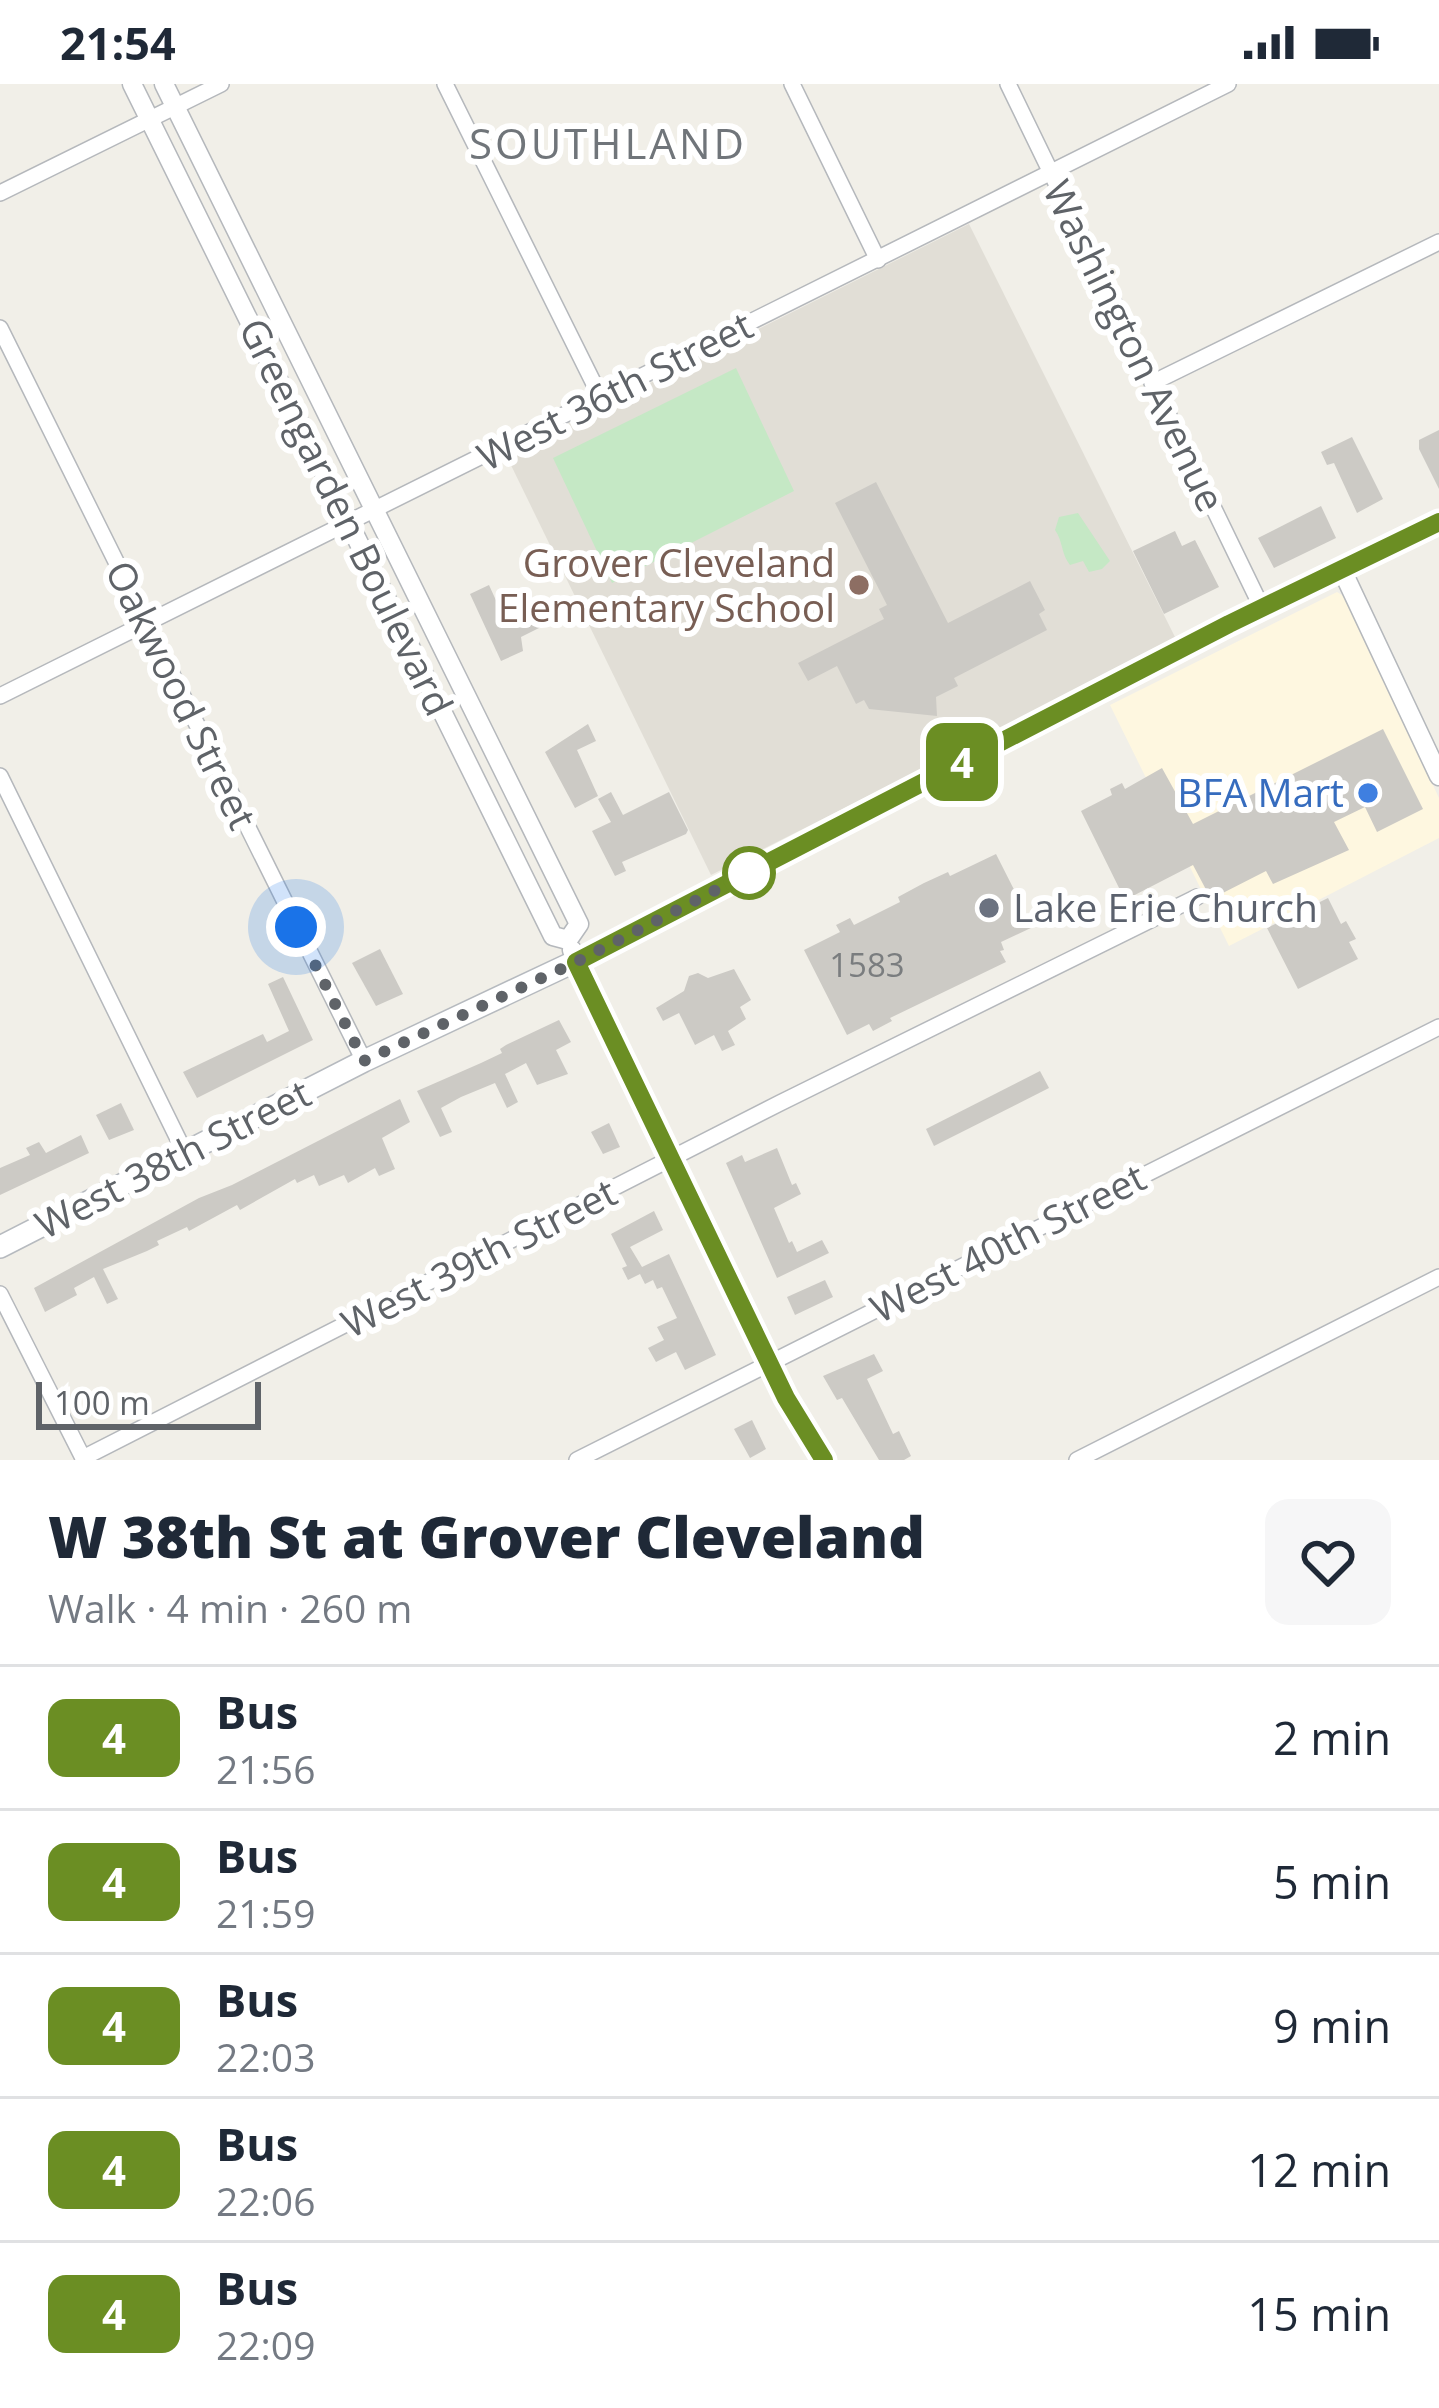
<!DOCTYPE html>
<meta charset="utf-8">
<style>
:root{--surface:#fff;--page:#f6f6f7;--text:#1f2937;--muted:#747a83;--line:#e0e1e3}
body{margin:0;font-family:"Open Sans",sans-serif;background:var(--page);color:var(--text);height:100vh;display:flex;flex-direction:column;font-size:45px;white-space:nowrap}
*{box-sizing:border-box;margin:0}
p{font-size:39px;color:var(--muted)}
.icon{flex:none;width:66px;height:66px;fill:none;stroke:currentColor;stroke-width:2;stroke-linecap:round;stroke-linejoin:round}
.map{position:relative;height:1376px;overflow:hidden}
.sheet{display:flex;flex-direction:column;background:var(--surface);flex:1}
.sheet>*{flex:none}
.badge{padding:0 24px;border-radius:18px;font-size:42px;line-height:78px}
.scale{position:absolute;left:36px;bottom:30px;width:225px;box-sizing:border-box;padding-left:12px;border:6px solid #5f6368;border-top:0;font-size:33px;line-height:42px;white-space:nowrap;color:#5f6368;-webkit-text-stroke:9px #fff;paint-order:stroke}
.you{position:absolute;width:60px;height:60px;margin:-30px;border:9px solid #fff;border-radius:50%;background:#1a73e8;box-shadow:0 0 0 18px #1a73e833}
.map>.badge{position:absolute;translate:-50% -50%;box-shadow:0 0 0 6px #fff}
.round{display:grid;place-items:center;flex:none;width:126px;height:126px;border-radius:24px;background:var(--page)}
.summary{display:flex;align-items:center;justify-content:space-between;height:204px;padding:0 48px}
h1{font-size:57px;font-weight:800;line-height:90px}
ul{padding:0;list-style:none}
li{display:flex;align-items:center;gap:36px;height:144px;padding:0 48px;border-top:3px solid var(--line)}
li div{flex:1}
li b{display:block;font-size:45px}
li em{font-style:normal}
li .badge{min-width:132px;font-weight:700;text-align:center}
.status{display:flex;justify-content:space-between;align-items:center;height:84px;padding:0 60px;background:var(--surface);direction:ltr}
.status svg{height:33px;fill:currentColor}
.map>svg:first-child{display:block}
.commercial{fill:#fef7e0}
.education{fill:#e1ded6}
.green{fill:#c5e8c5}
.building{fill:#cccac5}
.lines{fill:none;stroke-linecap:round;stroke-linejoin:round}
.minor-casing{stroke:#b5b8bc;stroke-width:18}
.tertiary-casing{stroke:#b5b8bc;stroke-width:21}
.secondary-casing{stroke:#b6babf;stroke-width:24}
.minor{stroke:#fff;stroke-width:15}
.tertiary{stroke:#fff;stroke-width:18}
.secondary{stroke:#fff;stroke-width:21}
.line-casing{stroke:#fff;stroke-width:27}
.line{stroke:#6b8e23;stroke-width:18}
.walk{stroke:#5f6368;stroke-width:12;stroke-dasharray:0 21.6}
.education-dot{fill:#8d6e63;stroke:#fff;stroke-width:4.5}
.shop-dot{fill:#3f7fe0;stroke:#fff;stroke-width:4.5}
.stop-dot{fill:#fff;stroke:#6b8e23;stroke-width:6}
.worship-dot{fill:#6b7280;stroke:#fff;stroke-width:4.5}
.labels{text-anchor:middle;stroke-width:12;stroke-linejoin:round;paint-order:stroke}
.number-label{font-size:33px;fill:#7a7d7f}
.street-label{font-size:39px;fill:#5f6368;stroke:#fff}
.education-label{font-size:39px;fill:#785e54;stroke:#fff;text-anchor:end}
.shop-label{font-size:39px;fill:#366cbe;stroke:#fff;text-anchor:end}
.worship-label{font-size:39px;fill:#5b616d;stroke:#fff;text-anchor:start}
.neighbourhood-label{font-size:42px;letter-spacing:3px;fill:#70757a;stroke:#fff}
</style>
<div class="status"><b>21:54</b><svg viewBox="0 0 49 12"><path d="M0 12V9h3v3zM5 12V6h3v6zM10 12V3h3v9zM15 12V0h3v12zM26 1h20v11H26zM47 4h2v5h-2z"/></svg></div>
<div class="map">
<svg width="1439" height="1376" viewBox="0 0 1439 1376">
<rect width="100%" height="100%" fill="#f1efe8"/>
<path class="commercial" d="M1337,508L1345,513L1439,714V754L1229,862L1110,621Z"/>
<path class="education" d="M969,140L1177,557L711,791L506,371Z"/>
<g class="green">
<path d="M736,284L794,407L612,499L553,374Z"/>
<path d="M1078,429L1110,477L1102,485L1089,488L1083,477L1070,481C1061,470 1063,457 1055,446L1059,433Z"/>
</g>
<g class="building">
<path d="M1439,346V405L1419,365V356Z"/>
<path d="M1352,353L1383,415L1357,429L1334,379L1327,381L1321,368Z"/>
<path d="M876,398L948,539L1030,497L1045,526L1039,530L1047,546L954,594L958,602L936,613L937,632L869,625L864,616L856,620L837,582L808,597L798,579L884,535L879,525L887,521L835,419Z"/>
<path d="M1321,422L1336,454L1274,484L1258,454Z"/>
<path d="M1175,447L1182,462L1195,456L1219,503L1164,530L1133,467Z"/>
<path d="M489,501L504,534L532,521L543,542L521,553L523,567L501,577L470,510Z"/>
<path d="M588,640L596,657L577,666L598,712L575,724L545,668Z"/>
<path d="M1383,645L1423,725L1377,748L1365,723L1334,738L1349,766L1273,800L1266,787L1211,815L1193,781L1125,816L1081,727L1112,711L1110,705L1122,699L1125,705L1162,684L1193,740Z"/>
<path d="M611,708L623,731L669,708L688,746L686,750L622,778L626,787L615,792L592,747L611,738L598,715Z"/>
<path d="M996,770L1033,843L1001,858L1004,866L1000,867L1006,878L890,934L892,937L873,947L869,940L847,951L804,866L840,848L836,841L850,834L854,841L900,818L898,813L924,799L948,788L950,792Z"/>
<path d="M1328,814L1341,840L1346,837L1356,855L1349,858L1358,875L1298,905L1267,844Z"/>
<path d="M380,865L403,910L376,922L352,879Z"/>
<path d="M734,885L751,916L740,923L746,935L728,947L735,961L722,967L714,951L695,961L679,929L663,937L656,924L684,907L689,892L698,889L708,894Z"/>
<path d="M283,893L313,956L197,1014L183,988L263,950L267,958L289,947L268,900Z"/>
<path d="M559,936L571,958L556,966L568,990L537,1001L526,979L505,990L518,1018L507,1024L495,999L461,1013L441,1024L452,1048L440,1053L417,1007L481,979L502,969L500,965L506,961Z"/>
<path d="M1040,987L1049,1004L934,1062L926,1045Z"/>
<path d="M400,1015L410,1038L382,1054L395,1085L379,1092L375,1084L348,1099L344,1091L319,1102L314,1091L297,1099L295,1095L240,1126L237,1121L189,1147L187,1143L157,1157L159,1161L147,1167L103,1185L118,1215L107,1220L94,1193L74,1204L77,1211L45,1228L34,1204L199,1114L232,1101Z"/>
<path d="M121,1019L134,1046L109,1056L96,1031Z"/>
<path d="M609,1039L620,1063L603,1070L591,1048Z"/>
<path d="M81,1051L89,1069L0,1111V1084L30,1071L26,1064L39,1058L46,1069Z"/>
<path d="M777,1064L792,1101L796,1099L801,1110L774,1124L789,1159L792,1157L797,1168L822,1156L829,1169L777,1194L726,1079L742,1071L745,1078Z"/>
<path d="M654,1127L663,1146L630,1163L642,1183L669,1170L716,1271L685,1286L676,1268L656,1278L648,1264L664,1256L657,1243L677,1234L662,1203L657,1205L653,1196L645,1200L640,1190L628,1196L622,1184L627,1182L611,1150Z"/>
<path d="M825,1196L833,1213L795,1231L787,1213Z"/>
<path d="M874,1270L883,1287L867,1295L893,1350L899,1347L911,1372L904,1376H879L842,1314L837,1316L823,1292Z"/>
<path d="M752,1336L766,1365L750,1374L734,1345Z"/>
</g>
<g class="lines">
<defs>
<g id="minor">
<path d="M445,0L601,314"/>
<path d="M792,0L878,176"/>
<path d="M1008,0L1262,524"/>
<path d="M0,109L221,0"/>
<path d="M0,244L364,977"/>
<path d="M1152,299L1439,158"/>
<path d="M0,612L1228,0"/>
<path d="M0,692L184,1067"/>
<path d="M0,1210L84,1376"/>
<path d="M83,1374L780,1019L1197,813"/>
<path d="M577,1376L1439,943"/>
<path d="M1077,1376L1439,1193"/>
</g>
<g id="tertiary">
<path d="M132,0L553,852L568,856"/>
<path d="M164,0L579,840L568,856"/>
<path d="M1342,486L1439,692"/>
<path d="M572,866C600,941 642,1008 676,1080C722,1179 762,1287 824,1376"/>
</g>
<path id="secondary" d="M0,1163L364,977L576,877L1229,540L1439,438"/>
</defs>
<use href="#minor" class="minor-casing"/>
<use href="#tertiary" class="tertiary-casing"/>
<use href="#secondary" class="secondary-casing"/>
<use href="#minor" class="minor"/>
<use href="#tertiary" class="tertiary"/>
<use href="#secondary" class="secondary"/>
</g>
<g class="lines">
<defs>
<path id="line" d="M824,1376L786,1314L576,878L1229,540L1439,438"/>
</defs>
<use href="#line" class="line-casing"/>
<use href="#line" class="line"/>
<path class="walk" d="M296,843L364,977L576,878L749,789"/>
</g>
<circle class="education-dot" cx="859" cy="501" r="12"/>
<circle class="shop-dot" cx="1368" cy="709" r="12"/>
<circle class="stop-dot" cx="749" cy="789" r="24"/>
<circle class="worship-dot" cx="989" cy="824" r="12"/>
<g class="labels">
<g class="number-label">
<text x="867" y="893">1583</text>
</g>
<g class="street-label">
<text transform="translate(1134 262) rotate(64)" y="14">Washington Avenue</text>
<text transform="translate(615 307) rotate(-27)" y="14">West 36th Street</text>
<text transform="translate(346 433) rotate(64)" y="14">Greengarden Boulevard</text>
<text transform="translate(181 611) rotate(64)" y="14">Oakwood Street</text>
<text transform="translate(173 1075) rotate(-27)" y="14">West 38th Street</text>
<text transform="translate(1008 1159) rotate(-27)" y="14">West 40th Street</text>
<text transform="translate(479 1174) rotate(-27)" y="14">West 39th Street</text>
</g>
<g class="education-label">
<text x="835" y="493">Grover Cleveland<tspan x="835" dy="45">Elementary School</tspan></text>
</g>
<g class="shop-label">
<text x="1344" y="723">BFA Mart</text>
</g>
<g class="worship-label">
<text x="1013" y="838">Lake Erie Church</text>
</g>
<g class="neighbourhood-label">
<text x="608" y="75">SOUTHLAND</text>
</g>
</g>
</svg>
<div class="scale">100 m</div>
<div class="you" style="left:296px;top:843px"></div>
<b class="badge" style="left:962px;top:678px;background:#6b8e23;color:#fff">4</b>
</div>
<section class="sheet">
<div class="summary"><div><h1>W 38th St at Grover Cleveland</h1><p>Walk · 4 min · 260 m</p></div><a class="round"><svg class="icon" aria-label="heart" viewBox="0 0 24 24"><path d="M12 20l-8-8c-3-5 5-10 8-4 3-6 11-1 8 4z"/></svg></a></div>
<ul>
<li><span class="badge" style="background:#6b8e23;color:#fff">4</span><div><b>Bus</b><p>21:56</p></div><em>2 min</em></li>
<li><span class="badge" style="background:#6b8e23;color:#fff">4</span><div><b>Bus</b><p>21:59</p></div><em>5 min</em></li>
<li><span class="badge" style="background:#6b8e23;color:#fff">4</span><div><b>Bus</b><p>22:03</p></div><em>9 min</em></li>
<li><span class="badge" style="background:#6b8e23;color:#fff">4</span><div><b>Bus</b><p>22:06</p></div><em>12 min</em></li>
<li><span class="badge" style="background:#6b8e23;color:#fff">4</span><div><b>Bus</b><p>22:09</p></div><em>15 min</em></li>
</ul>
</section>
